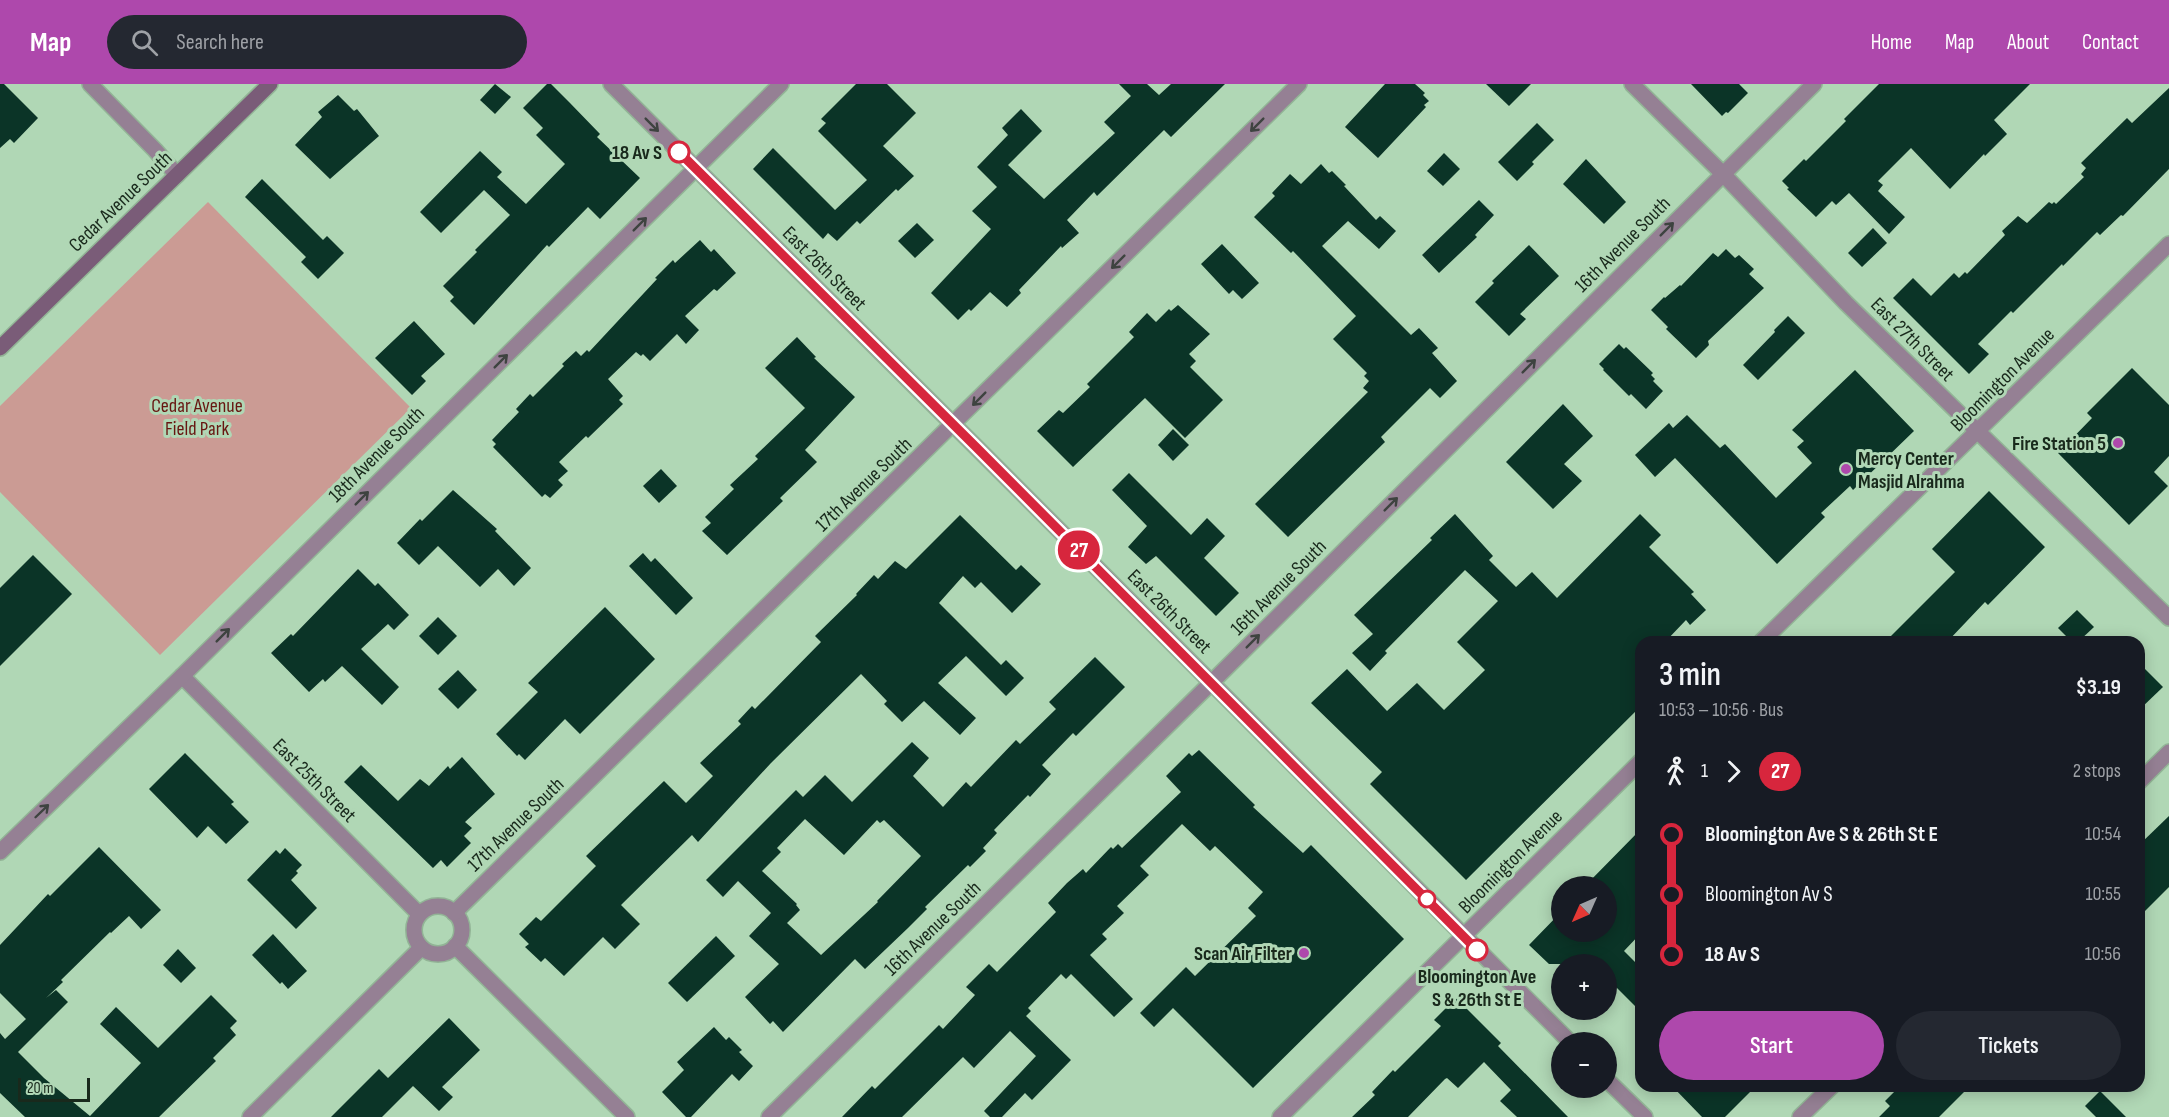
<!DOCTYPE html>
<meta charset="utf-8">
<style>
:root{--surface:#171b24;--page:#242831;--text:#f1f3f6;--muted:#9ea1a6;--accent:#ae48ac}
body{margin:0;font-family:"Sofia Sans Condensed",sans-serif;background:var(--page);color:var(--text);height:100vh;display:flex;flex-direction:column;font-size:22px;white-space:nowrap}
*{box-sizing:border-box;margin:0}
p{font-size:20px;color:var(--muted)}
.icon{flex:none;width:33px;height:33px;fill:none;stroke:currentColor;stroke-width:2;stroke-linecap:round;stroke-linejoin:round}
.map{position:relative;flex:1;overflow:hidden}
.panel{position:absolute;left:1635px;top:552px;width:510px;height:456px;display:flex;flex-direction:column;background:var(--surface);border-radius:18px;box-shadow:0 3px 15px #0003}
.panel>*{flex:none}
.badge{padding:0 12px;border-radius:20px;font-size:21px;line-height:39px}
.needle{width:39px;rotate:225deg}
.tools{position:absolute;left:1551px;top:792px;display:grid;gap:12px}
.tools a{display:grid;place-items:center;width:66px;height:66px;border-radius:50%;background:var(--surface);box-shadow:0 3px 15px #0003;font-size:30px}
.scale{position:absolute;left:18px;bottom:15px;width:72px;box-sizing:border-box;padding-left:6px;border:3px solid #19291c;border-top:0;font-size:16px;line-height:21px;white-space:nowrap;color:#19291c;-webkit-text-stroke:4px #b0d7b5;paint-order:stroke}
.map>.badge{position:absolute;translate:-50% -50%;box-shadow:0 0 0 3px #fff}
.legs{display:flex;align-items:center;gap:9px;height:66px;padding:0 24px;font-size:20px}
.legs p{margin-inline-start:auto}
.summary{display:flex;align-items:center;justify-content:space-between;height:102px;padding:0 24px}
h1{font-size:33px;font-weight:600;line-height:45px}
.primary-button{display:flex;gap:12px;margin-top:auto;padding:12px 24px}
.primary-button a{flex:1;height:69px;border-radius:36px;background:var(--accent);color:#fff;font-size:24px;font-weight:600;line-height:69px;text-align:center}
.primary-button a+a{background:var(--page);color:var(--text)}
ul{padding:0 24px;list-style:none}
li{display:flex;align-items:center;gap:21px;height:60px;font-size:22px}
li i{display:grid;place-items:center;width:9px;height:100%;margin:0 8px;background:currentColor}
li i::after{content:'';width:15px;height:15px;margin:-8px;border:4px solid;border-radius:50%;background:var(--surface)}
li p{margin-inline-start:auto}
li:first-child i{background:linear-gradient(#0000 50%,currentColor 0)}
li:last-child i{background:linear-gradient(currentColor 50%,#0000 0)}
header{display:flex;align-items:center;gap:36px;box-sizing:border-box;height:84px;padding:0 30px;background:var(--accent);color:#fff}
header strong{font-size:28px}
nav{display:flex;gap:33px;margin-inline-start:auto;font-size:21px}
.search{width:420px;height:54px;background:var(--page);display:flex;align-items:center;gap:15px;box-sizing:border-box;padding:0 21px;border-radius:33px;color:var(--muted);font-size:22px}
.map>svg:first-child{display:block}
.green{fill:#cb9b94}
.building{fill:#0b3427;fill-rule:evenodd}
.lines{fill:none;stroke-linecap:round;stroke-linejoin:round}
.minor-casing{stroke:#92b496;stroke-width:18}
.tertiary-casing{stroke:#92b496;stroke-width:18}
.secondary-casing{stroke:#92b496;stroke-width:18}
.minor{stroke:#958094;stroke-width:15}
.tertiary{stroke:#958094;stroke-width:15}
.secondary{stroke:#7a5c78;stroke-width:15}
.oneway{stroke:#3e4340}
.line-1-casing{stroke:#fff;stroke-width:14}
.line-1{stroke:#d7263d;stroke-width:9}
.stop-1-dot{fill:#fff;stroke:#d7263d;stroke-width:3}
.poi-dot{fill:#ae48ac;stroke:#b0d7b5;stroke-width:2}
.labels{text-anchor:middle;stroke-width:6;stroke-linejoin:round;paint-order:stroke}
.stop-label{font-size:20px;font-weight:bold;fill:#19291c;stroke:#b0d7b5;text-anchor:end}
.street-label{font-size:20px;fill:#19291c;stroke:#b0d7b5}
.park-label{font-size:20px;fill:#671611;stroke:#b0d7b5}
.poi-label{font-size:20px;font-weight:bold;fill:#19291c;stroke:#b0d7b5;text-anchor:end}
</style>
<header>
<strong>Map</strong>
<div class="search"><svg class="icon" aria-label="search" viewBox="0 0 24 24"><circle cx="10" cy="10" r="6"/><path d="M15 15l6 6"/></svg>Search here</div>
<nav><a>Home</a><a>Map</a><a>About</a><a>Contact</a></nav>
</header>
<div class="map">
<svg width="2169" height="1033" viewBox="0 0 2169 1033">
<rect width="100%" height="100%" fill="#b0d7b5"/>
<path class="green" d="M208,118L411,324L160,571L0,408V322Z"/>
<g class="building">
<path d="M0,0H4L38,34L14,59L10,55L0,64Z"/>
<path d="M495,0L511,13L495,30L480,16Z"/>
<path d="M547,0H551L570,19L600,50L597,53L640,94L600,135L588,123L549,163L547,161L474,241L450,217L454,213L443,202L477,168L475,166L510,131L484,106L441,149L420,128L480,67L502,88L497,93L526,120L565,80L536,51L543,44L523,24Z"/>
<path d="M856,0H887L916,29L883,62L914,92L898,107L896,105L860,140L857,137L837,157L828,149L823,155L753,85L773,64L835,126L867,96L818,47L826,39L821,35Z"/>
<path d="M1119,0H1147L1159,11L1171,0H1225L1171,53L1164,46L1097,112L1094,108L1067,136L1079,149L1062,164L1061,162L1019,206L1021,209L1007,223L990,208L971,227L969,225L958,236L931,209L991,145L972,127L997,103L977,83L1008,51L1002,44L1021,25L1042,47L1008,81L1044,115L1115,49L1104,38L1131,12Z"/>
<path d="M1385,0H1415L1425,9L1423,11L1429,17L1424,21L1426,23L1378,74L1345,43Z"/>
<path d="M1486,0H1531L1509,22Z"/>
<path d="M1691,0H1739L1748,9L1728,29L1726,28L1722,32Z"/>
<path d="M1879,0H2030L1994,36L2007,50L1985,72L1984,70L1950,105L1911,64L1878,97L1883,101L1878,107L1905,133L1889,150L1849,109L1836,121L1832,117L1816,133L1787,105L1789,104L1782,97L1804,75L1806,77L1846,37L1844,35Z"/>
<path d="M2169,4V85L2123,132L2121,131L2100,151L2097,148L2063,182L2062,180L2013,229L2011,227L1978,260L1989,270L1969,290L1893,214L1913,194L1931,212L1954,189L1959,194L1965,188L1967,190L2005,151L2002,147L2018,132L2027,139L2049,118L2052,120L2054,118L2056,120L2084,93L2081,90L2086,84L2081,79L2127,34L2132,39Z"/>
<path d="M338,11L354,27L357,25L379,52L330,95L295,61L322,33L318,28Z"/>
<path d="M1537,39L1554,56L1532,78L1534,80L1517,97L1498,78Z"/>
<path d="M1444,69L1460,85L1443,102L1427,87Z"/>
<path d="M1586,75L1626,118L1604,140L1563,100Z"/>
<path d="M1321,80L1329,89L1332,87L1346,101L1344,102L1376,136L1380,132L1396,147L1379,165L1348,137L1322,162L1411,251L1419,244L1438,264L1432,269L1457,297L1440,314L1430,304L1381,353L1385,358L1288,453L1255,420L1368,308L1363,304L1369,297L1364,292L1367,289L1333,255L1356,232L1293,167L1291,169L1254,133L1275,112L1272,109L1290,90L1301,100Z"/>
<path d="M262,95L323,156L327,152L344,169L318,195L301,178L306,173L245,113Z"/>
<path d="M1479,116L1494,131L1475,151L1477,153L1439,189L1422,171Z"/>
<path d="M917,139L934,156L915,174L898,157Z"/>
<path d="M1873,144L1887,159L1862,183L1848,169Z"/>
<path d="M700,156L711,168L714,165L736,189L717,207L714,205L685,232L699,246L686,260L677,250L650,277L643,270L641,272L636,268L608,295L623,312L619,316L623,320L588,354L586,352L559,378L568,387L558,396L563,401L550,414L545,410L542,413L493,363L496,360L492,356L519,328L516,325L530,310L533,313L564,282L562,280L576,267L581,272L587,266L589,268L657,195L655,194L673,176L675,179Z"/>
<path d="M1222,160L1259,199L1242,215L1233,206L1229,210L1201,180Z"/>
<path d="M1529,161L1559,192L1520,230L1526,235L1509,252L1475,218L1494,199L1492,197Z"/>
<path d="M1726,165L1735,174L1739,171L1754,185L1749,190L1764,204L1708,257L1709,261L1696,274L1666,245L1668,243L1651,226L1664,213L1665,214L1680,201L1681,202L1713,169L1718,173Z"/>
<path d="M1178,221L1210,250L1189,270L1196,277L1190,283L1223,316L1185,354L1145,314L1073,383L1037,347L1059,326L1063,329L1090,303L1087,300L1134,253L1129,248L1147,229L1156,238L1169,225L1171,227Z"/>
<path d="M1788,232L1805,249L1758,296L1743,281L1775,248L1774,246Z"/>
<path d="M414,237L445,270L421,292L426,297L412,311L375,274Z"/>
<path d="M797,253L816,273L814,274L855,313L805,366L817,378L780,414L783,417L727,471L702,447L711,439L705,433L734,405L730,401L758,375L755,372L805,324L765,284Z"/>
<path d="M1619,260L1624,265L1626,263L1653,289L1651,291L1655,295L1653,297L1663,307L1646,325L1631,310L1629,312L1603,286L1604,285L1599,280Z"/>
<path d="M2132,284L2169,321V372L2154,388L2168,402L2129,441L2058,369L2092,334L2087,329Z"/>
<path d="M1855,286L1914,347L1853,406L1850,402L1821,429L1825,433L1777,480L1675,374L1655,393L1635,371L1669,339L1673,344L1687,331L1720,364L1725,360L1776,414L1812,379L1797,363L1804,357L1792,346Z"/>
<path d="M1563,320L1593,352L1564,380L1582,397L1553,425L1506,378Z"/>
<path d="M1173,345L1189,361L1173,377L1158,361Z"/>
<path d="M661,385L677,402L659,419L643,402Z"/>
<path d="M1129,389L1191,451L1207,434L1225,452L1204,474L1239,509L1216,532L1156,472L1146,480L1128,463L1147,442L1112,406Z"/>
<path d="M453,406L497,445L495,447L531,484L514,502L498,485L480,503L438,462L419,481L397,459L420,435L422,437Z"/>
<path d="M1989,407L2045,463L1988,521L1985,518L1947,558H1885L1955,488L1932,465Z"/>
<path d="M1455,430L1493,472L1489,476L1516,503L1532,488L1557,514L1640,430L1661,451L1649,463L1694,508L1691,510L1706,526L1690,541L1686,536L1665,558H1641V622L1466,796L1370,700L1382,688L1311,619L1347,585L1387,627L1417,599L1444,626L1485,586L1457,558L1498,517L1465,486L1385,567L1387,569L1370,587L1352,569L1373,550L1354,531L1432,456L1430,454Z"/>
<path d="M960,431L1016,486L1021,481L1041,500L1012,529L981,498L975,504L963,492L939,519L1001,581L1006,576L1024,594L1006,612L966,572L938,599L976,634L960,651L924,617L902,638L884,620L887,617L861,590L771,679L698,758L692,751L621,821L640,840L615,865L603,853L564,892L545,874L541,878L525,863L529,860L519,850L536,833L541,837L596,782L586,772L664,697L686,719L713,692L700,679L741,640L738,637L752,622L755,625L821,558L815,552L857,511L856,510L874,491L878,495L895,477L906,485Z"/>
<path d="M643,469L651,478L655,474L693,514L676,531L629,482Z"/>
<path d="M33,471L72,510L0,582V504Z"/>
<path d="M358,485L375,502L378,499L409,531L394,546L388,540L361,565L399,603L382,621L342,582L325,598L323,595L309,608L271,569L291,550L293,552Z"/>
<path d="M605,523L655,575L580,650L565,635L525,676L519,670L517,672L496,650L538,608L528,599Z"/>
<path d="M2077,526L2094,543L2078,558H2072L2058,544Z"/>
<path d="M438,533L457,552L438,571L419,552Z"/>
<path d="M1095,573L1125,603L1076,652L1073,649L1042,681L1051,690L1030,713L1028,711L994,746L997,749L983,764L986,767L970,783L968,781L925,823L927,825L908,844L865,885L855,875L783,948L773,937L770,940L745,913L779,880L749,852L771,829L738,797L723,813L706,796L796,706L803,713L825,691L852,718L912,658L929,674L913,692L943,723L966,698L971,703L1016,656L1020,660L1056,625L1049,618ZM805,735L844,771L877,736L880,739L884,736L921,772L877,817L878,818L821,871L787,839L800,826L796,821L797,820L762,787L781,768L777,764Z"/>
<path d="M2139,579L2163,603L2139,626Z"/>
<path d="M458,586L477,606L458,625L438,605Z"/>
<path d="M1199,666L1255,721L1253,723L1303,769L1311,761L1404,855L1253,1004L1173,924L1154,943L1140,929L1186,883L1195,892L1256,832L1248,824L1263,808L1215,762L1210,767L1182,740L1140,782L1149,791L1117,822L1124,829L1102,850L1107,855L1090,871L1133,915L1114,933L1071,890L1066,895L1061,890L1028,924L1031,927L1026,932L1071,976L1032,1016L1025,1009L1002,1033H990L984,1027L1036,972L1010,947L974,984L963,973L902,1033H842L872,1002L875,1005L939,941L943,945L975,911L966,903L989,880L997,888L1056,828L1048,819L1067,799L1083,785L1086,789L1111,763L1113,765L1118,760L1122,764L1181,708L1166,692L1189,669L1192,672Z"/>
<path d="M185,669L234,718L231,720L249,738L226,760L208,742L197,754L149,705Z"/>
<path d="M462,673L495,710L465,738L472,744L464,752L471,759L447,783L441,776L433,784L344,698L361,681L398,717L420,695L429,702L448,682L450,685Z"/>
<path d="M2169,732V803L2139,833V761Z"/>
<path d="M1641,745V849L1624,867L1641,884V928L1606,893V880H1549L1529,861L1562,827V848H1606V802H1585Z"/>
<path d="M99,763L161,826L141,845L129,832L111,849L110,848L61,896L63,898L46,914L56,906L68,918L18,968L44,994L90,1032L141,979L100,940L116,923L158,964L211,911L237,937L230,944L236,951L213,974L216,977L159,1033H25L0,1009V949L5,955L26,935L0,909V861L48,810L50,812Z"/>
<path d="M285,764L302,781L296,787L298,789L291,796L317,824L296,845L247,796L276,766L280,770Z"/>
<path d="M273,850L307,887L288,905L282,898L280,900L252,871Z"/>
<path d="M716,852L735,872L687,918L668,899Z"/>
<path d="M178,865L196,884L181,899L163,881Z"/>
<path d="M1456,914L1501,959L1498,962L1568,1033H1517L1500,1017L1511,1006L1484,978L1458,1004L1447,994L1445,995L1408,1033H1352L1375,1011L1372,1008L1393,986L1395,988L1441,942L1434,936Z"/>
<path d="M449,934L480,966L442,1003L453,1013L439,1027L413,1002L382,1033H331L379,985L388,994Z"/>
<path d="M714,943L726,956L729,953L742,966L739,968L753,982L739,997L732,990L691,1033H686L662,1008L684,986L677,978Z"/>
<path d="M1672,1002H1756L1725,1033H1702Z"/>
<path d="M1900,1002H1970L1939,1033H1879L1890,1022L1885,1017Z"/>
<path d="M2100,1007L2126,1033H2096L2085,1022Z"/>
</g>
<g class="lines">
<defs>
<g id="minor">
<path d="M90,0L155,66L177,91"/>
<path d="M1632,0L1723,90L1846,219L2169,534"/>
<path d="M182,592L419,830"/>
<path d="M2139,698L2169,668"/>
<path d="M0,768L182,592L781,0"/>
<circle cx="438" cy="846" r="24"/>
<path d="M454,829L1299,0"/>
<path d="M455,862L627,1033"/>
<path d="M250,1033L421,864"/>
<path d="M769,1033L1211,599L1814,0"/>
<path d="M1800,1033L1832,1002"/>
</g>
<g id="tertiary">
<path d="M611,0C733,122 856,243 978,365C1176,562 1372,762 1570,958"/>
<path d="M1761,558L2169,160"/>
<path d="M1606,995L1645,1033"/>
<path d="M1280,1033L1641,677"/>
</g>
<path id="secondary" d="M0,264L270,0"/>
</defs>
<use href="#minor" class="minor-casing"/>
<use href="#tertiary" class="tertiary-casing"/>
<use href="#secondary" class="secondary-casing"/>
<use href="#minor" class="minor"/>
<use href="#tertiary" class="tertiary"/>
<use href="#secondary" class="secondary"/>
</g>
<defs><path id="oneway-shaft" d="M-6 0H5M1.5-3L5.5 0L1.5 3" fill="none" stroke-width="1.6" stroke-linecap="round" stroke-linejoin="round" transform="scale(1.5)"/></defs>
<g class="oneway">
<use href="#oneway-shaft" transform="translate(652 41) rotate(45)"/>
<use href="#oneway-shaft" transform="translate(1257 41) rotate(135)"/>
<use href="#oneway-shaft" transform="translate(640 140) rotate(-45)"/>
<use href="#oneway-shaft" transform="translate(1667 145) rotate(-45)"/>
<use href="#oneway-shaft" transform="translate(1118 178) rotate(135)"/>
<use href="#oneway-shaft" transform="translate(501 277) rotate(-45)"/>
<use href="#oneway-shaft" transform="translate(1529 282) rotate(-45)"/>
<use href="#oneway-shaft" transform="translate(979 315) rotate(135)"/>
<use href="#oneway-shaft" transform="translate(362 414) rotate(-45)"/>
<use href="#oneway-shaft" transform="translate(1391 420) rotate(-45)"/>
<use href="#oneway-shaft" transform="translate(223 551) rotate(-45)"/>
<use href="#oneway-shaft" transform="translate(1253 557) rotate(-45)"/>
<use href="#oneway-shaft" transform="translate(42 727) rotate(-44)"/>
</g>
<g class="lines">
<defs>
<path id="line-1" d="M679,68L975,362L1477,866"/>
</defs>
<use href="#line-1" class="line-1-casing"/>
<use href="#line-1" class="line-1"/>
</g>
<g class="stop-1-dot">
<circle cx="679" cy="68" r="10"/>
<circle cx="1427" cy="815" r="8"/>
<circle cx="1477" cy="866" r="10"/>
</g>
<g class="poi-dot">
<circle cx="2118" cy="359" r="6"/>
<circle cx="1846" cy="385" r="6"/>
<circle cx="1304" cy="869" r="6"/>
</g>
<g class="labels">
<g class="stop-label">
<text x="662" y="75">18 Av S</text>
<text x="1477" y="899" text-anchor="middle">Bloomington Ave<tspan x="1477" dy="23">S &amp; 26th St E</tspan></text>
</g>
<g class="street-label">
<text transform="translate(120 117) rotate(-44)" y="7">Cedar Avenue South</text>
<text transform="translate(1622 160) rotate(-45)" y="7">16th Avenue South</text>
<text transform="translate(825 184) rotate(45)" y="7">East 26th Street</text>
<text transform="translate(1913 255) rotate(45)" y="7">East 27th Street</text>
<text transform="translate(2002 295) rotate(-45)" y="7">Bloomington Avenue</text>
<text transform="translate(376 370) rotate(-45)" y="7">18th Avenue South</text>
<text transform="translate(863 400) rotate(-44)" y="7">17th Avenue South</text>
<text transform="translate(1278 503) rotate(-45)" y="7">16th Avenue South</text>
<text transform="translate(1170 527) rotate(45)" y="7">East 26th Street</text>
<text transform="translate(315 696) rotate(45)" y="7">East 25th Street</text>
<text transform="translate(515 740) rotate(-44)" y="7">17th Avenue South</text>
<text transform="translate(1510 777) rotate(-45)" y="7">Bloomington Avenue</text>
<text transform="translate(932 844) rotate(-44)" y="7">16th Avenue South</text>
</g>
<g class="park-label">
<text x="197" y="328">Cedar Avenue<tspan x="197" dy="23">Field Park</tspan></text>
</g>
<g class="poi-label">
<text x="2106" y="366">Fire Station 5</text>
<text x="1858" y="381" text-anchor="start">Mercy Center<tspan x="1858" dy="23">Masjid Alrahma</tspan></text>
<text x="1292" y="876">Scan Air Filter</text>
</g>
</g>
</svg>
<div class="tools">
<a><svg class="needle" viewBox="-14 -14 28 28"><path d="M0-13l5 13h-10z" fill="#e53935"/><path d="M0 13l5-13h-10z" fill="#9ea1a6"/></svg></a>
<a>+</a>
<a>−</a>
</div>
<div class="scale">20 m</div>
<b class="badge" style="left:1079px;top:466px;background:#d7263d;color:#fff">27</b>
<section class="panel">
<div class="summary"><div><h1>3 min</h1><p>10:53 – 10:56 · Bus</p></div><b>$3.19</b></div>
<div class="legs"><svg class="icon" aria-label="walk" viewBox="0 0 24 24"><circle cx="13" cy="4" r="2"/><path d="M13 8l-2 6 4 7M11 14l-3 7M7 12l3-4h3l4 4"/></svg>1<svg class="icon" aria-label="forward" viewBox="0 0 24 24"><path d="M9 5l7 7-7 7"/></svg><b class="badge" style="background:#d7263d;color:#fff">27</b><p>2 stops</p></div>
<ul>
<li><i style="color:#d7263d"></i><b>Bloomington Ave S &amp; 26th St E</b><p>10:54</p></li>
<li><i style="color:#d7263d"></i><span>Bloomington Av S</span><p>10:55</p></li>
<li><i style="color:#d7263d"></i><b>18 Av S</b><p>10:56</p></li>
</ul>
<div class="primary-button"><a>Start</a><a>Tickets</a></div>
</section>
</div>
